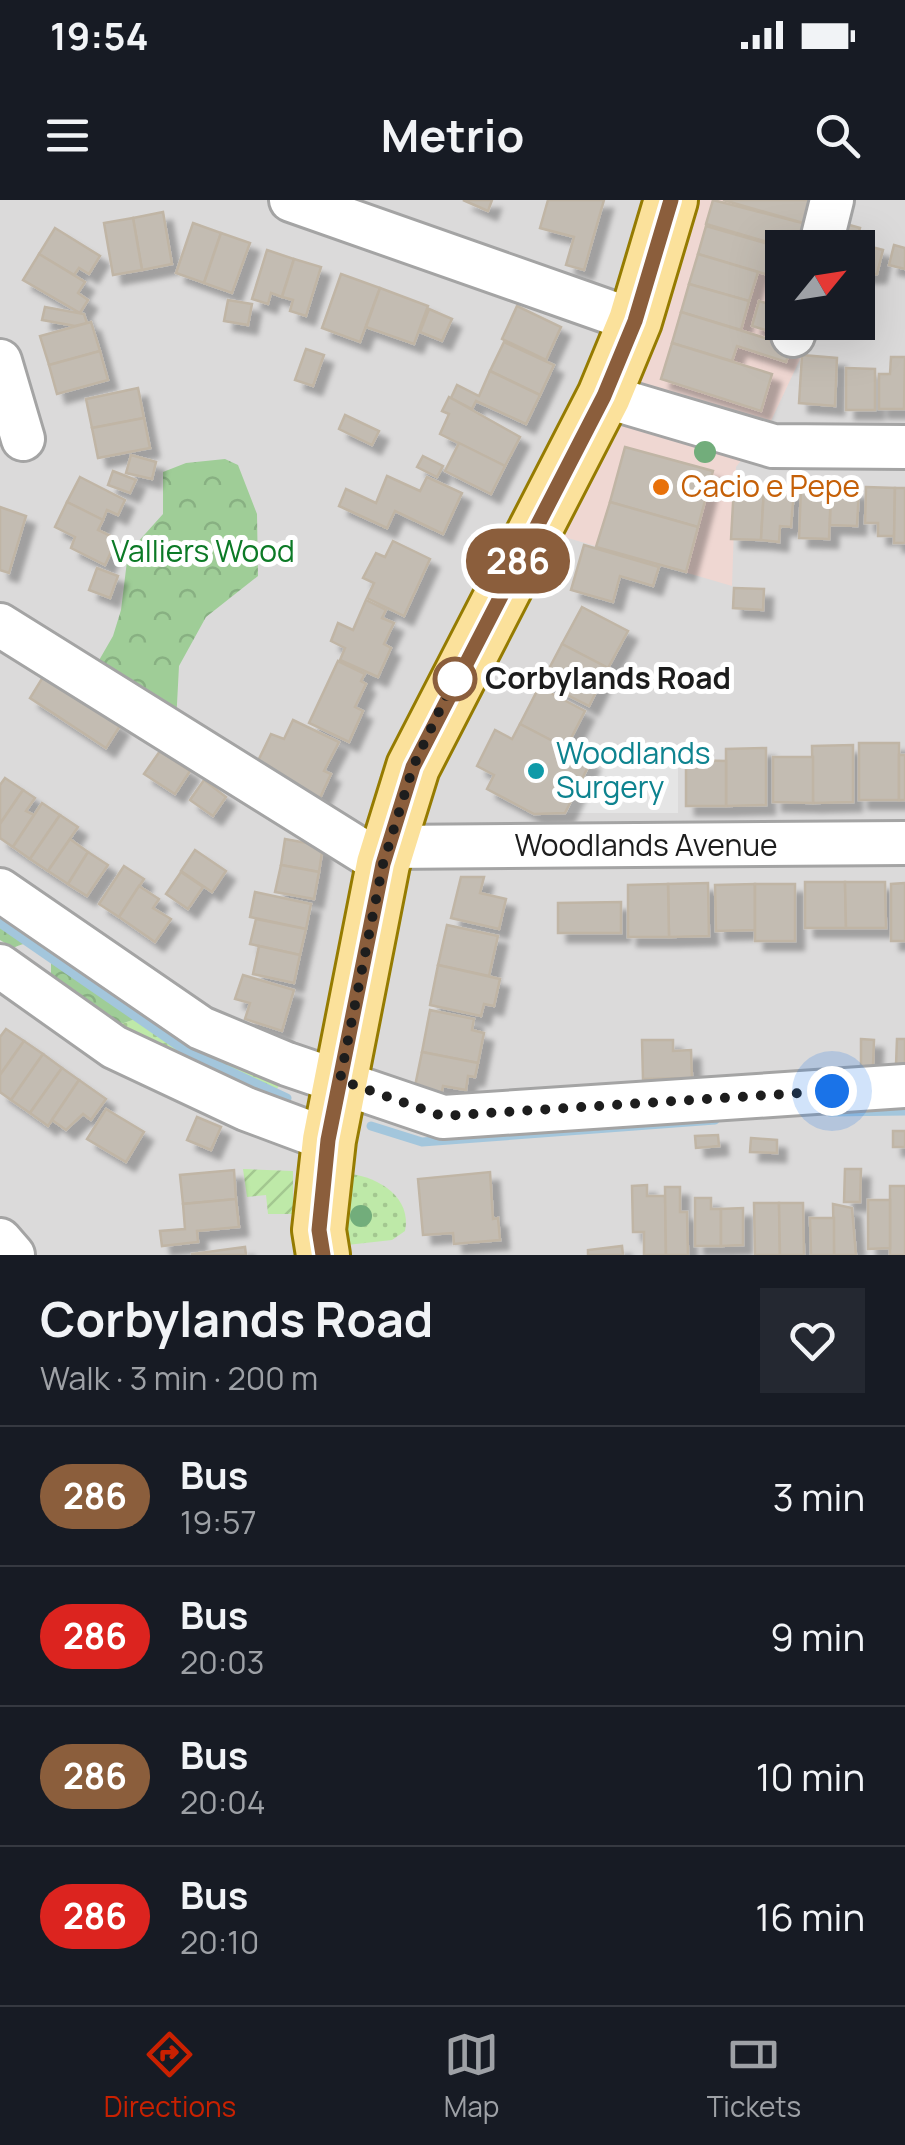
<!DOCTYPE html>
<meta charset="utf-8">
<style>
:root{--surface:#171b24;--page:#242831;--text:#f1f3f6;--muted:#9ea1a6;--line:#363941;--accent:#c92101}
body{margin:0;font-family:Manrope,sans-serif;background:var(--page);color:var(--text);height:100vh;display:flex;flex-direction:column;font-size:38px;white-space:nowrap}
*{box-sizing:border-box;margin:0}
p{font-size:32px;color:var(--muted)}
.icon{flex:none;width:55px;height:55px;fill:none;stroke:currentColor;stroke-width:2;stroke-linecap:round;stroke-linejoin:round}
.map{position:relative;height:1055px;overflow:hidden}
.side{display:flex;flex-direction:column;background:var(--surface);flex:1}
.side>*{flex:none}
.badge{padding:0 20px;border-radius:32px;font-size:35px;line-height:65px}
.needle{width:65px;rotate:60deg}
.controls{position:absolute;left:765px;top:30px;display:grid;gap:20px}
.controls a{display:grid;place-items:center;width:110px;height:110px;border-radius:0px;background:var(--surface);box-shadow:0 10px 40px #0002;font-size:50px}
.you{position:absolute;width:50px;height:50px;margin:-25px;border:8px solid #fff;border-radius:50%;background:#1a73e8;box-shadow:0 0 0 15px #1a73e833}
.map>.badge{position:absolute;translate:-50% -50%;box-shadow:0 0 0 5px #fff}
.round{display:grid;place-items:center;flex:none;width:105px;height:105px;border-radius:0px;background:var(--page)}
.overview{display:flex;align-items:center;justify-content:space-between;height:170px;padding:0 40px}
h1{font-size:48px;font-weight:700;line-height:75px}
ul{padding:0;list-style:none}
li{display:flex;align-items:center;gap:30px;height:140px;padding:0 40px;border-top:2px solid var(--line)}
li div{flex:1}
li b{display:block;font-size:38px}
li em{font-style:normal}
li .badge{min-width:110px;font-weight:700;text-align:center}
.status{display:flex;justify-content:space-between;align-items:center;height:70px;padding:0 50px;background:var(--surface);direction:ltr}
.status svg{height:28px;fill:currentColor}
header{display:flex;justify-content:space-between;align-items:center;height:130px;padding:0 40px;background:var(--surface);font-size:45px;font-weight:700}
.dock{display:flex;justify-content:space-around;align-items:center;height:140px;border-top:2px solid var(--line);background:var(--surface);font-size:28px;color:var(--muted)}
.dock a{display:grid;justify-items:center;gap:5px}
.dock .on{color:var(--accent)}
.map>svg:first-child{display:block}
.residential{fill:#dbdada;fill-rule:evenodd}
.commercial{fill:#efd7d2}
.grass{fill:url(#grass-dots)}
.forest{fill:url(#forest-crowns)}
.garden{fill:url(#garden-furrows)}
.parking{fill:#e5e5e5}
.lines{fill:none;stroke-linecap:round;stroke-linejoin:round}
.stream{stroke:#a3c6dc;stroke-width:9}
.building{fill:#c3bcb2;stroke:#c0b5a5;stroke-width:2.5;filter:url(#shadow)}
.minor-casing{stroke:#a4a4a4;stroke-width:48}
.major-casing{stroke:#957b01;stroke-width:58}
.minor{stroke:#fff;stroke-width:42}
.major{stroke:#fbe19b;stroke-width:52}
.tree{fill:#72ad7b}
.line-casing{stroke:#fff;stroke-width:22}
.line{stroke:#8b5e3c;stroke-width:15}
.walk{stroke:#1d1d1d;stroke-width:10;stroke-dasharray:0 18}
.food-dot{fill:#e8710a;stroke:#fff;stroke-width:4}
.stop-dot{fill:#fff;stroke:#8b5e3c;stroke-width:5}
.culture-dot{fill:#0f9aa8;stroke:#fff;stroke-width:4}
.labels{text-anchor:middle;stroke-width:10;stroke-linejoin:round;paint-order:stroke}
.food-label{font-size:30px;fill:#c56008;stroke:#fff;text-anchor:start}
.park-label{font-size:30px;fill:#0c7a26;stroke:#fff}
.stop-label{font-size:30px;font-weight:bold;fill:#1d1d1d;stroke:#fff;text-anchor:start}
.culture-label{font-size:30px;fill:#0d838f;stroke:#fff;text-anchor:start}
.street-label{font-size:30px;fill:#1d1d1d;stroke:#fff}
</style>
<div class="status"><b>19:54</b><svg viewBox="0 0 49 12"><path d="M0 12V9h3v3zM5 12V6h3v6zM10 12V3h3v9zM15 12V0h3v12zM26 1h20v11H26zM47 4h2v5h-2z"/></svg></div>
<header><svg class="icon" aria-label="menu" viewBox="0 0 24 24"><path d="M4 6h16M4 12h16M4 18h16"/></svg>Metrio<svg class="icon" aria-label="search" viewBox="0 0 24 24"><circle cx="10" cy="10" r="6"/><path d="M15 15l6 6"/></svg></header>
<div class="map">
<svg width="905" height="1055" viewBox="0 0 905 1055">
<defs>
<pattern id="grass-dots" width="8" height="8" patternUnits="userSpaceOnUse" patternTransform="scale(2.5)"><rect width="8" height="8" fill="#bee9a8"/><path d="M2 2h.1M6 6h.1" fill="none" stroke="#a3c790" stroke-width="1.8" stroke-linecap="round"/></pattern>
<pattern id="forest-crowns" width="20" height="18" patternUnits="userSpaceOnUse" patternTransform="scale(2.5)"><rect width="20" height="18" fill="#9fcd97"/><path d="M2 6a3 3 0 1 1 6 0M12 15a3 3 0 1 1 6 0" fill="none" stroke="#88b082"/></pattern>
<pattern id="garden-furrows" width="10" height="10" patternUnits="userSpaceOnUse" patternTransform="scale(2.5)"><rect width="10" height="10" fill="#bee9a8"/><path d="M-1 1l2-2M0 10L10 0M9 11l2-2" fill="none" stroke="#a3c790"/></pattern>
<filter id="shadow"><feDropShadow dx="9" dy="9" stdDeviation="2.5" flood-color="#0004"/></filter>
</defs>
<rect width="100%" height="100%" fill="#eeece3"/>
<path class="residential" d="M0,0H905V1055H0ZM782,48H858V122H782Z"/>
<path class="commercial" d="M687,0H840L829,47L782,48V122L810,123L802,155L770,223L736,267L732,386L554,334Z"/>
<g class="grass">
<path d="M138,818L280,883L271,901L152,846L121,824Z"/>
<path d="M350,974C379,977 412,998 405,1031L392,1040L347,1045L343,1022Z"/>
</g>
<g class="forest">
<path d="M225,259L238,265L257,314L258,376L206,417L179,466L176,523L94,469L113,436L121,410L128,353L163,314V272L186,263Z"/>
<path d="M0,706L187,843L138,818L121,824L51,777V757C37,743 31,739 13,748L0,740Z"/>
</g>
<path class="garden" d="M243,969L293,971V1014H268L266,995L247,997Z"/>
<path class="parking" d="M595,552H678V613H565Z"/>
<g class="lines">
<g class="stream">
<path d="M0,723L183,849L287,898"/>
<path d="M830,912L905,911"/>
<path d="M371,926L422,942L715,920"/>
</g>
</g>
<g class="building">
<path d="M463,0H492L488,11Z"/>
<path d="M548,0H604L584,70L566,65L574,37L540,28Z"/>
<path d="M713,0L814,26L808,48H788L706,24Z"/>
<path d="M723,0H821L814,26Z"/>
<path d="M163,12L172,64L142,70L133,18Z"/>
<path d="M133,18L142,70L113,75L104,23Z"/>
<path d="M835,21L860,28L855,48H829Z"/>
<path d="M193,23L221,33L204,83L176,73Z"/>
<path d="M706,26L782,48V79L698,54Z"/>
<path d="M55,28L100,56L89,74L79,68L74,75L39,54Z"/>
<path d="M221,33L250,43L232,93L204,83Z"/>
<path d="M860,44L883,50L877,74H858Z"/>
<path d="M894,45L905,48V69L889,65Z"/>
<path d="M267,50L294,59L282,97L271,93L268,104L252,99Z"/>
<path d="M39,54L85,82L78,93L88,100L80,113L23,80Z"/>
<path d="M698,54L758,72L749,101L689,84Z"/>
<path d="M294,59L321,67L306,116L290,111L293,100L282,97Z"/>
<path d="M341,74L380,88L360,142L322,128Z"/>
<path d="M689,84L749,101L741,130L681,112Z"/>
<path d="M380,88L428,106L414,144L366,127Z"/>
<path d="M228,100L252,104L248,125L224,121Z"/>
<path d="M759,101L782,108V135L752,126Z"/>
<path d="M517,106L561,127L546,160L502,139Z"/>
<path d="M45,107L84,114L87,123L75,126L42,120Z"/>
<path d="M429,109L452,119L442,141L420,132Z"/>
<path d="M681,112L791,146L786,162L737,146L732,161L672,143Z"/>
<path d="M91,122L100,151L49,165L40,136Z"/>
<path d="M504,142L554,165L540,195L490,171Z"/>
<path d="M672,143L772,174L761,211L661,179Z"/>
<path d="M306,149L324,155L313,186L295,180Z"/>
<path d="M100,151L108,180L57,194L49,165Z"/>
<path d="M802,155L837,158L835,206L799,203Z"/>
<path d="M891,157H905L904,209H879V174H890Z"/>
<path d="M846,168L875,169V210H846Z"/>
<path d="M490,171L540,195L526,224L476,201L472,209L451,198L457,185L479,196Z"/>
<path d="M138,188L144,218L92,228L86,199Z"/>
<path d="M449,197L520,237L505,266L440,234L449,214L442,211Z"/>
<path d="M345,215L379,231L372,245L339,229Z"/>
<path d="M144,218L150,248L98,258L92,228Z"/>
<path d="M459,243L505,266L491,294L445,271Z"/>
<path d="M625,247L713,271L698,327L610,302Z"/>
<path d="M131,255L156,262L152,279L126,273Z"/>
<path d="M423,256L443,266L437,277L417,267Z"/>
<path d="M113,271L136,280L130,293L108,285Z"/>
<path d="M387,276L420,291L427,277L462,293L443,334L395,311L387,328L339,306L346,289L376,303Z"/>
<path d="M80,277L125,300L118,315L107,310L103,320L67,302Z"/>
<path d="M734,286L764,288L761,340L731,339Z"/>
<path d="M866,287L895,288L894,336H878V323H865Z"/>
<path d="M764,288L794,290L791,327L780,326L779,342L761,340Z"/>
<path d="M801,288L831,289L829,339L799,338Z"/>
<path d="M895,288H905V343H894Z"/>
<path d="M831,289L859,290L857,326L830,325Z"/>
<path d="M67,302L103,320L98,330L117,339L105,365L71,348L75,337L55,327Z"/>
<path d="M610,302L698,327L686,372L596,347Z"/>
<path d="M0,307L26,316L9,373L0,370Z"/>
<path d="M393,341L430,359L404,416L367,398L374,383L363,378L376,353L385,357Z"/>
<path d="M584,345L659,367L653,386L620,376L613,402L571,390Z"/>
<path d="M97,368L118,376L110,398L89,390Z"/>
<path d="M734,388L764,389L763,410L733,408Z"/>
<path d="M366,400L386,410L382,418L394,423L384,444L391,448L378,477L340,460L345,448L331,441L338,423L353,430Z"/>
<path d="M582,407L628,431L608,468L562,444Z"/>
<path d="M562,444L608,468L589,506L542,482Z"/>
<path d="M338,461L365,474L361,481L366,484L355,507L363,511L349,542L309,523Z"/>
<path d="M43,477L120,526L106,548L30,498Z"/>
<path d="M539,487L585,511L566,548L520,524Z"/>
<path d="M293,520L339,542L324,571L331,574L315,609L263,584L271,567L258,561L271,534L284,539Z"/>
<path d="M520,524L591,561L565,613L534,614L487,589L494,575L477,566L495,530L512,539Z"/>
<rect x="859" y="543" width="40" height="57"/>
<path d="M853,545V602L813,603L812,546Z"/>
<path d="M766,548V605L726,606V549Z"/>
<path d="M160,551L190,571L175,594L144,574Z"/>
<rect x="899" y="555" width="6" height="45"/>
<path d="M773,557H813V603L773,602Z"/>
<path d="M686,560L726,561V606H686Z"/>
<path d="M5,578L23,590L0,624V585Z"/>
<path d="M204,580L226,597L213,616L190,600Z"/>
<path d="M23,590L35,598L26,611L34,615L13,647L0,638V624Z"/>
<path d="M42,603L60,615L30,659L13,647Z"/>
<path d="M60,615L78,627L48,671L30,659Z"/>
<path d="M70,639L88,652L68,684L48,671Z"/>
<path d="M285,639L323,646L319,672L281,665Z"/>
<path d="M195,650L226,671L212,692L181,671Z"/>
<path d="M88,652L108,665L87,696L68,684Z"/>
<path d="M281,665L319,672L314,699L275,692Z"/>
<path d="M124,666L144,679L119,717L99,704Z"/>
<path d="M181,672L203,687L188,709L166,694Z"/>
<path d="M461,677H484L480,693L506,699L499,729L451,718Z"/>
<path d="M805,682H845L846,728H805Z"/>
<path d="M845,682H885L886,728H846Z"/>
<path d="M708,683L709,736L669,737L668,684Z"/>
<path d="M905,683V741H891V684Z"/>
<path d="M668,684L669,737H628V685Z"/>
<path d="M755,684V730L716,731L715,685Z"/>
<rect x="755" y="684" width="40" height="57"/>
<path d="M139,686L159,699L153,708L171,719L155,742L119,717Z"/>
<path d="M255,692L311,704L306,729L250,717Z"/>
<path d="M621,702V733H558V703Z"/>
<path d="M256,719L306,729L300,755L250,744Z"/>
<path d="M447,725L498,736L489,776L438,765Z"/>
<path d="M259,746L300,755L294,783L253,774Z"/>
<path d="M438,765L500,779L494,806L484,804L481,816L430,805Z"/>
<path d="M243,775L294,790L282,831L245,819L250,803L235,799Z"/>
<path d="M430,810L474,819L472,830L484,833L478,863L422,852Z"/>
<path d="M6,829L24,841L0,875V837Z"/>
<path d="M861,839L874,840L873,867H861Z"/>
<path d="M897,839H905V865H896Z"/>
<path d="M642,840H673V851L691,850L692,878L643,879Z"/>
<path d="M24,841L43,854L11,900L0,892V875Z"/>
<path d="M422,852L478,863L475,877L468,876L466,890L443,886L441,896L414,891Z"/>
<path d="M43,854L62,868L30,913L11,900Z"/>
<path d="M62,868L79,880L48,926L30,913Z"/>
<path d="M79,880L106,899L91,920L83,914L66,930L52,920Z"/>
<path d="M106,909L144,932L126,962L87,939Z"/>
<path d="M197,917L221,927L211,950L187,940Z"/>
<rect x="893" y="931" width="12" height="16"/>
<path d="M718,935L719,946L696,948L695,936Z"/>
<path d="M751,938L777,940V953L750,952Z"/>
<path d="M845,969H861L860,1002H844Z"/>
<path d="M234,970L236,999L183,1004L180,975Z"/>
<path d="M490,972L493,1019L498,1018L500,1040L454,1044L453,1033L423,1035L418,979Z"/>
<path d="M647,985V996H665L666,1055H644V1032H633L632,986Z"/>
<rect x="890" y="986" width="15" height="69"/>
<path d="M665,987H680V1012H687L688,1055H666Z"/>
<path d="M695,998H711V1009H721V1046H695Z"/>
<path d="M236,999L239,1027L197,1031L198,1042L162,1046L160,1031L185,1029L183,1004Z"/>
<path d="M868,1000H890V1048L868,1049Z"/>
<path d="M754,1003H779L780,1055H755Z"/>
<path d="M779,1003H803L804,1055H780Z"/>
<path d="M833,1004L852,1008L856,1055H834Z"/>
<path d="M743,1008V1045L721,1046V1009Z"/>
<path d="M810,1018H834V1055H811Z"/>
<path d="M622,1046L623,1055H588V1050Z"/>
<path d="M245,1047L246,1055H192V1054Z"/>
</g>
<g class="lines">
<defs>
<g id="minor">
<path d="M291,0L635,121"/>
<path d="M820,48L832,0"/>
<path d="M793,135L797,122"/>
<path d="M0,161L23,239"/>
<path d="M604,196L773,246L905,247"/>
<path d="M0,425L383,664"/>
<path d="M388,647L905,643"/>
<path d="M0,690L201,828L287,864L443,917L905,886"/>
<path d="M0,766L114,847L246,909L329,940"/>
<path d="M0,1040L13,1055"/>
</g>
<path id="major" d="M323,1055L319,1030L329,940L383,664L413,567L604,196L635,121L671,0"/>
</defs>
<use href="#minor" class="minor-casing"/>
<use href="#major" class="major-casing"/>
<use href="#minor" class="minor"/>
<use href="#major" class="major"/>
</g>
<g class="tree">
<circle cx="705" cy="252" r="11"/>
<circle cx="361" cy="1016" r="11"/>
</g>
<g class="lines">
<defs>
<path id="line" d="M323,1055L319,1030L328,940L383,664L413,567L604,196L635,121L671,0"/>
</defs>
<use href="#line" class="line-casing"/>
<use href="#line" class="line"/>
<path class="walk" d="M455,479L458,471L413,567L383,664L340,880L442,916L832,891"/>
</g>
<circle class="food-dot" cx="661" cy="287" r="10"/>
<circle class="stop-dot" cx="455" cy="479" r="20"/>
<circle class="culture-dot" cx="536" cy="571" r="10"/>
<g class="labels">
<g class="food-label">
<text x="681" y="297">Cacio e Pepe</text>
</g>
<g class="park-label">
<text x="203" y="362">Valliers Wood</text>
</g>
<g class="stop-label">
<text x="485" y="489">Corbylands Road</text>
</g>
<g class="culture-label">
<text x="556" y="564">Woodlands<tspan x="556" dy="34">Surgery</tspan></text>
</g>
<g class="street-label">
<text x="646" y="656">Woodlands Avenue</text>
</g>
</g>
</svg>
<div class="controls">
<a><svg class="needle" viewBox="-14 -14 28 28"><path d="M0-13l5 13h-10z" fill="#e53935"/><path d="M0 13l5-13h-10z" fill="#9ea1a6"/></svg></a>
</div>
<div class="you" style="left:832px;top:891px"></div>
<b class="badge" style="left:518px;top:361px;background:#8b5e3c;color:#fff">286</b>
</div>
<section class="side">
<div class="overview"><div><h1>Corbylands Road</h1><p>Walk · 3 min · 200 m</p></div><a class="round"><svg class="icon" aria-label="heart" viewBox="0 0 24 24"><path d="M12 20l-8-8c-3-5 5-10 8-4 3-6 11-1 8 4z"/></svg></a></div>
<ul>
<li><span class="badge" style="background:#8b5e3c;color:#fff">286</span><div><b>Bus</b><p>19:57</p></div><em>3 min</em></li>
<li><span class="badge" style="background:#dc241f;color:#fff">286</span><div><b>Bus</b><p>20:03</p></div><em>9 min</em></li>
<li><span class="badge" style="background:#8b5e3c;color:#fff">286</span><div><b>Bus</b><p>20:04</p></div><em>10 min</em></li>
<li><span class="badge" style="background:#dc241f;color:#fff">286</span><div><b>Bus</b><p>20:10</p></div><em>16 min</em></li>
</ul>
</section>
<nav class="dock">
<a class="on"><svg class="icon" aria-label="directions" viewBox="0 0 24 24"><path d="M12 3l9 9-9 9-9-9zM9 14v-3h6M13 9l2 2-2 2"/></svg>Directions</a>
<a><svg class="icon" aria-label="map" viewBox="0 0 24 24"><path d="M3 6l6-2 6 2 6-2v14l-6 2-6-2-6 2zM9 4v14M15 6v14"/></svg>Map</a>
<a><svg class="icon" aria-label="tickets" viewBox="0 0 24 24"><path d="M3 7h18v10H3zM15 7v10"/></svg>Tickets</a>
</nav>
